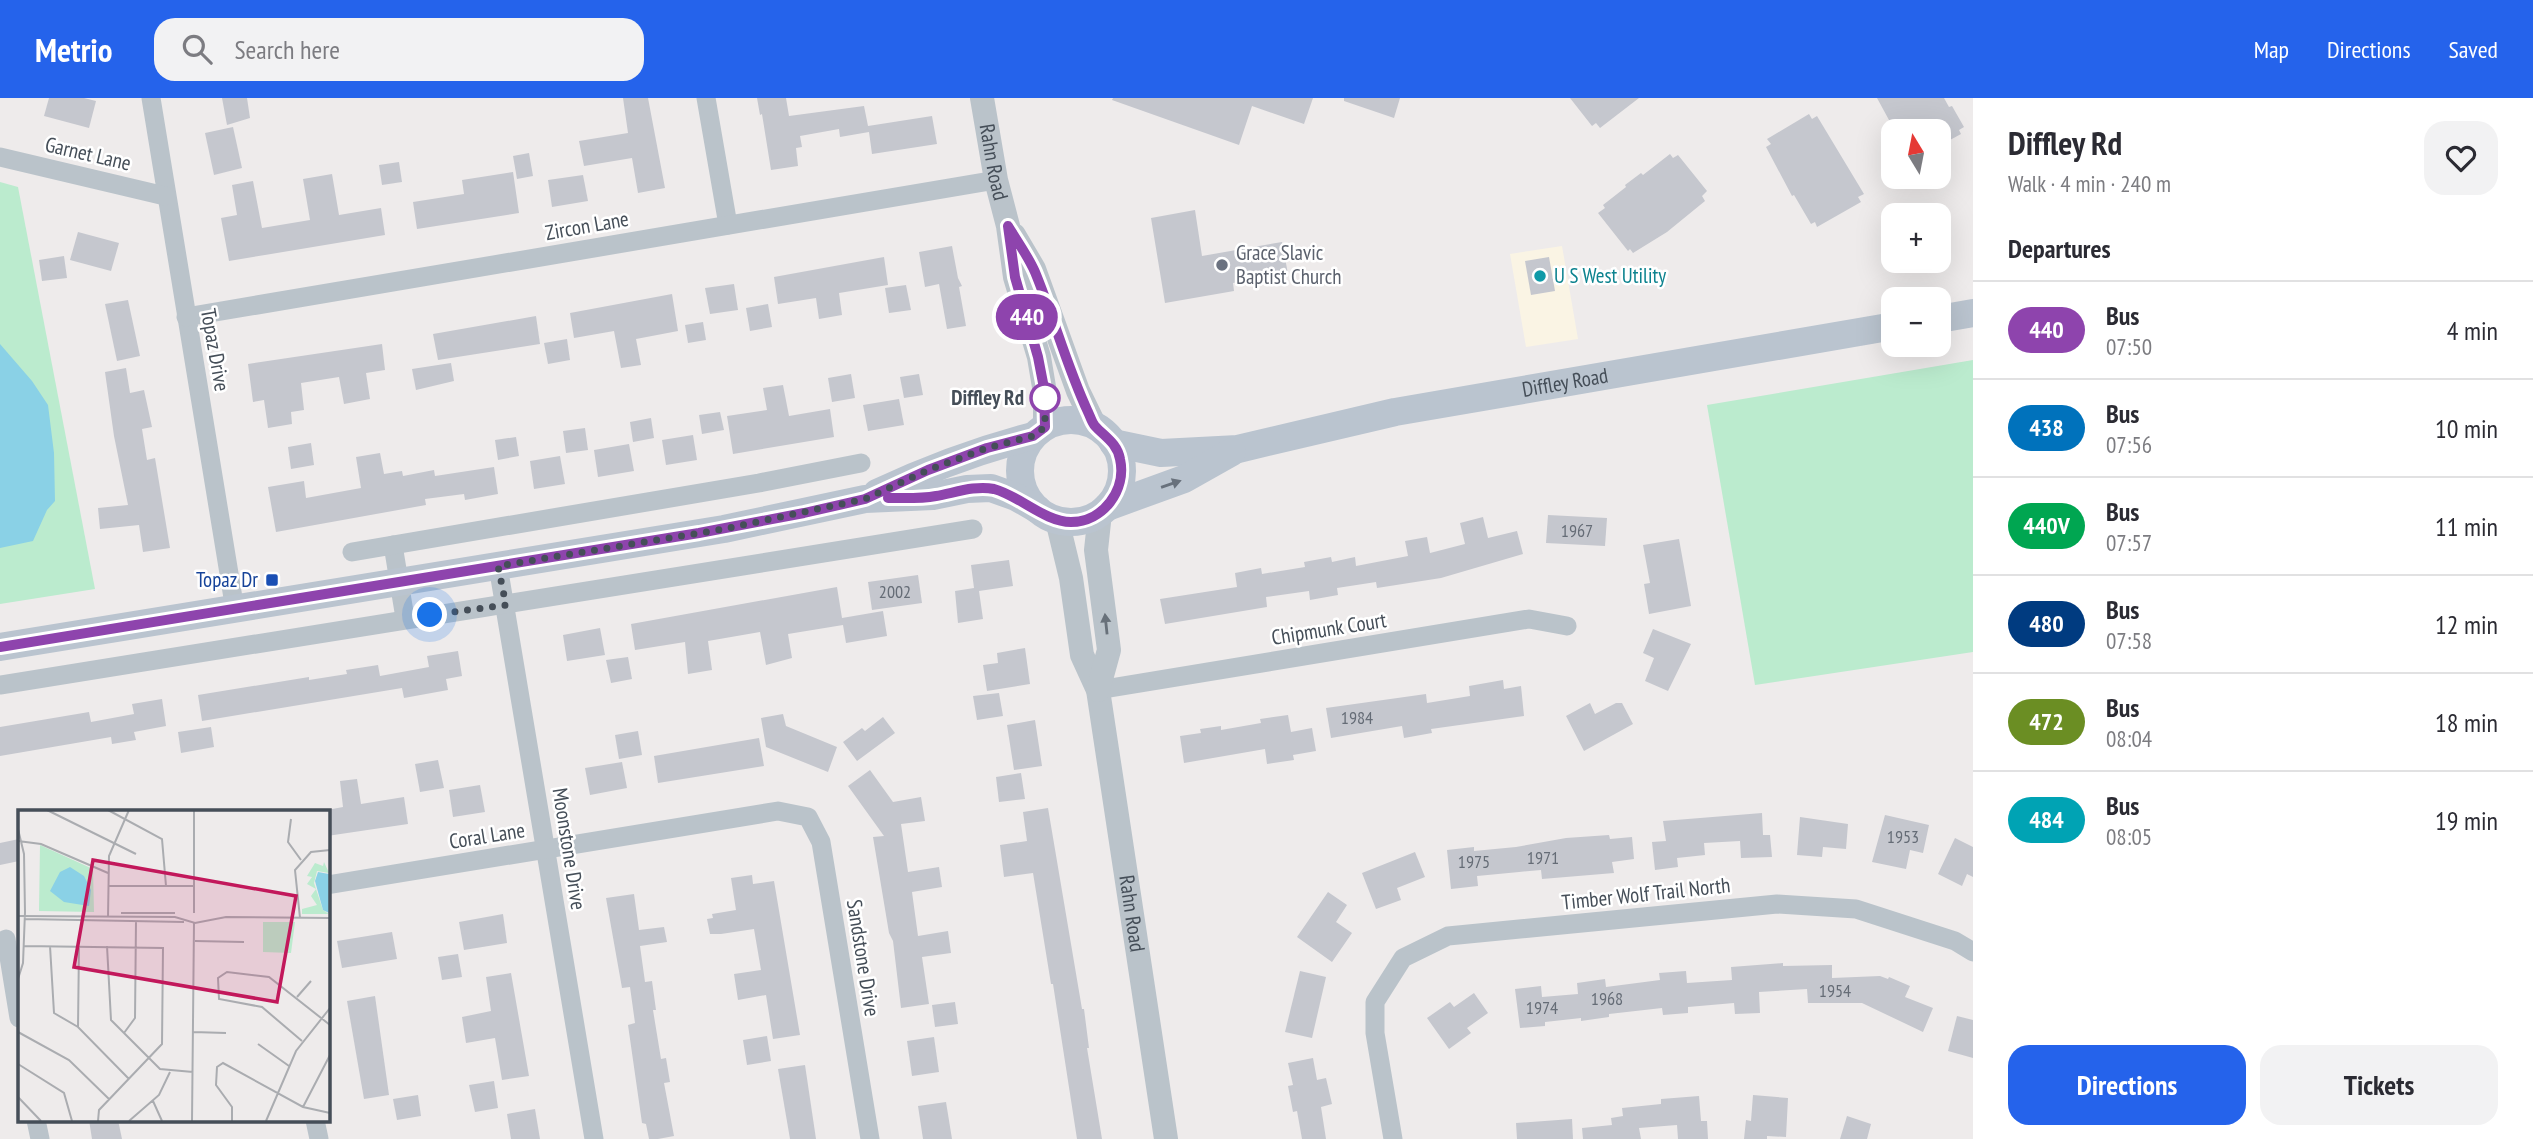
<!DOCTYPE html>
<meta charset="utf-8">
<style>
:root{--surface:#fff;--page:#f2f2f3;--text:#2b2b33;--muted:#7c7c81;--line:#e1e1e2;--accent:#2563eb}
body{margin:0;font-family:"PT Sans Narrow",sans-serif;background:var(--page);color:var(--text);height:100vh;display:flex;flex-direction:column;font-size:26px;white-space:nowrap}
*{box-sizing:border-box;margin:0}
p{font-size:23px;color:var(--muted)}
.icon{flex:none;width:38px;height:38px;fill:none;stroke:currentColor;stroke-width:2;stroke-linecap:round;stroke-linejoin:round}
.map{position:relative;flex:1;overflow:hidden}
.details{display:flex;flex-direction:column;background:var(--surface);width:560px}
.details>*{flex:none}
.badge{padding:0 14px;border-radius:23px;font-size:24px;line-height:46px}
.needle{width:46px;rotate:350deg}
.buttons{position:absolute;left:1881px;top:21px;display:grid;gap:14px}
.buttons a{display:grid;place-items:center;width:70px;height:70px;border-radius:14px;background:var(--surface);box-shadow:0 7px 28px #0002;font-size:35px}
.you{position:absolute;width:35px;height:35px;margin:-18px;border:5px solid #fff;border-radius:50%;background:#1a73e8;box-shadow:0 0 0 10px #1a73e833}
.map>.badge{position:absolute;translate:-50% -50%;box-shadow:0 0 0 4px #fff}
h2{padding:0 35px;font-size:26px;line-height:63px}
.round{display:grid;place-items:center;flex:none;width:74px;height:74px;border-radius:21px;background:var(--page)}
.summary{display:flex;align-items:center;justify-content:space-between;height:119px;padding:0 35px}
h1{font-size:33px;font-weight:700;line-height:52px}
.button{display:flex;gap:14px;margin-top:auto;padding:14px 35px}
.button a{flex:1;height:80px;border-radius:21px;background:var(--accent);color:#fff;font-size:28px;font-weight:700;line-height:80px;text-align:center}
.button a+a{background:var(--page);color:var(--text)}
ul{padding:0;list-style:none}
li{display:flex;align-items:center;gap:21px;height:98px;padding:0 35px;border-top:2px solid var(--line)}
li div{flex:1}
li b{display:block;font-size:26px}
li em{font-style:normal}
li .badge{min-width:77px;font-weight:700;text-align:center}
header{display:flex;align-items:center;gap:42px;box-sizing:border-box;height:98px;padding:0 35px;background:var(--accent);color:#fff}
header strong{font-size:33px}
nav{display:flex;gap:38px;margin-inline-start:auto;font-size:24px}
.search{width:490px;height:63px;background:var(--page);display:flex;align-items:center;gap:18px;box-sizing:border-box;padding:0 24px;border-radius:21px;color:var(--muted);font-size:26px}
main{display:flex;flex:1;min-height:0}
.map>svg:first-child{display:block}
.commercial{fill:#faf4e4}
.green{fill:#bbebce}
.water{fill:#8ad1e6}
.building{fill:#c5c7ce}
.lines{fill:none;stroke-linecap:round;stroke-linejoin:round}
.minor{stroke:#bac3ca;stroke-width:19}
.tertiary{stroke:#bac3ca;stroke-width:24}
.secondary{stroke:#bac4cf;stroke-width:28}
.oneway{fill:#68717c}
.oneway2{fill:#68717a}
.line-casing{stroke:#fff;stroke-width:16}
.line{stroke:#8e44ad;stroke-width:10}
.walk{stroke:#454e58;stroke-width:7;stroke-dasharray:0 12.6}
.worship-dot{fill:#6b7280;stroke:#fff;stroke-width:2.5}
.culture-dot{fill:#0f9aa8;stroke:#fff;stroke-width:2.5}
.stop-dot{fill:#fff;stroke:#8e44ad;stroke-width:3.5}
.transit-dot{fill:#1a4fb4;stroke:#fff;stroke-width:2.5}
.labels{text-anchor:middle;stroke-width:5;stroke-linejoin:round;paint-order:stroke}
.number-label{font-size:18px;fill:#656c76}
.street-label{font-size:21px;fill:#454e58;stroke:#fff}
.worship-label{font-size:21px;fill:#5b616d;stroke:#fff;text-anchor:start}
.culture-label{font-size:21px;fill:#0d838f;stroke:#fff;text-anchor:start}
.stop-label{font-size:21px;font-weight:bold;fill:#454e58;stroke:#fff;text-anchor:end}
.transit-label{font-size:21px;fill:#164399;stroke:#fff;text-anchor:end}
.inset-road{fill:none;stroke:#aaacb0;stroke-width:2}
.view{fill:#c2185b;fill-opacity:0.15;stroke:#c2185b;stroke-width:3.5}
.inset-edge{fill:none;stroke:#454e58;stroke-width:3.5}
</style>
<header>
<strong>Metrio</strong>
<div class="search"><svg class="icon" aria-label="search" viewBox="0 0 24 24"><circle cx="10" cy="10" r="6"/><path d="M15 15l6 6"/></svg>Search here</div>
<nav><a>Map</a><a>Directions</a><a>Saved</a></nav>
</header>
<main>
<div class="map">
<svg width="1973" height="1041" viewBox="0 0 1973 1041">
<rect width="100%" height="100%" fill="#eeebeb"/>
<path class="commercial" d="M1562,148L1578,241L1526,249L1510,156Z"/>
<g class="green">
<path d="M0,84L18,89L95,491L0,506Z"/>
<path d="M1973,262V554L1755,587L1707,307Z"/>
</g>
<path class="water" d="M0,246L32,283L48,307L54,355L55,403L47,412L33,443L0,450Z"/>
<g class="building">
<path d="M49,0H84L96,3L89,30L44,18Z"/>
<path d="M222,0H247L250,20L227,27Z"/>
<path d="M623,0H648L665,90L638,95L632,60L584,68L579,43L628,35Z"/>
<path d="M757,0H786L789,18L864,8L868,28L932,18L937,46L872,56L869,34L840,39L839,31L800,38L802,49L796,50L798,68L771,72L762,16L760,17Z"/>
<path d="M1113,0H1313L1304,26L1252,8L1239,47L1112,2Z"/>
<path d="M1344,0H1400L1394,20L1344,3Z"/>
<path d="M1570,0H1639L1600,30L1596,25L1592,28Z"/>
<path d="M1877,0H1944L1949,9L1952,8L1964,29L1959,32L1961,36L1939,48V33H1895Z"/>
<path d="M1809,16L1812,21L1817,18L1864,96L1858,99L1861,104L1817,129L1815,124L1811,126L1794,97L1792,98L1766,49L1771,46L1767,41Z"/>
<path d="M233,29L242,70L214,77L205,35Z"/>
<path d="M529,55L533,78L517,81L513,58Z"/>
<path d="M1670,56L1673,60L1678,57L1707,93L1702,98L1705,103L1667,134L1633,155L1630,151L1628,153L1598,115L1605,110L1603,107L1626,89L1625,87L1641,75L1643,77Z"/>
<path d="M399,64L402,84L382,87L379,67Z"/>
<path d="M513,74L519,115L417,131L413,104L464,96L462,82Z"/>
<path d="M332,76L339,117L381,110L385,137L229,163L221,120L237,117L232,87L253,83L262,130L310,122L303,81Z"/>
<path d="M583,77L588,103L552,109L548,82Z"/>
<path d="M1195,112L1202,158L1282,144L1288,176L1233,185L1234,193L1165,205L1151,120Z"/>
<path d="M78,134L119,145L111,173L70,162Z"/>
<path d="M952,148L958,180L962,188L959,189L966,228L947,231L939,186L925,189L919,154Z"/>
<path d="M64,158L67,180L42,183L39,162Z"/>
<path d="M884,159L888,187L839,195L842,217L819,221L816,200L778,206L774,179Z"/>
<path d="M1549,159L1555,193L1531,197L1525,163Z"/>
<path d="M734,186L738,212L710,216L705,190Z"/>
<path d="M906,187L911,212L889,215L885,190Z"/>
<path d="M672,196L678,233L636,241L641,267L621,270L614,233L574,240L570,215Z"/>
<path d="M128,202L140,258L117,263L105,206Z"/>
<path d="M768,206L772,229L750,233L746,210Z"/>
<path d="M536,218L540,246L438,262L433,236Z"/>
<path d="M703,224L706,242L688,245L685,227Z"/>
<path d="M567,241L570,262L548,266L544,245Z"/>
<path d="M382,246L385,272L366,275L370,301L344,306L339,279L301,285L304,312L291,314L292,326L268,330L264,302L253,304L248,266Z"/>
<path d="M451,265L454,283L416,292L412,271Z"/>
<path d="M126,270L130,295L144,292L152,329L142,331L147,362L155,360L170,450L143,454L139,427L100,431L98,410L128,407L114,338L105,274Z"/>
<path d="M851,276L855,300L832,304L828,280Z"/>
<path d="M919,276L923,297L904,300L900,279Z"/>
<path d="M783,287L789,318L830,311L834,339L733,356L727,318L767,312L763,290Z"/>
<path d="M899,301L904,327L868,333L863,307Z"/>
<path d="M720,314L724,332L702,336L699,317Z"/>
<path d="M651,320L654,340L633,344L630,324Z"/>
<path d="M585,330L588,352L566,355L563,333Z"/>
<path d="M693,337L697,362L666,367L662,342Z"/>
<path d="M516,339L519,358L498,362L495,342Z"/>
<path d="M311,345L314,367L291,371L288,349Z"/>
<path d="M629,346L634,373L598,379L594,352Z"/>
<path d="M380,355L384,376L402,373L403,378L434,372L435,378L494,369L498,396L465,402L464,396L425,401L426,407L276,434L268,389L304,383L306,400L361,390L356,359Z"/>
<path d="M560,358L565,386L534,391L530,363Z"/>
<path d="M1548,417L1607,420L1605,448L1546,445Z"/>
<path d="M1483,419L1488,440L1517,433L1523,456L1441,480L1377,490L1376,484L1337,490L1338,497L1310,502L1309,493L1266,499L1267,509L1165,526L1160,501L1237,489L1235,475L1261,470L1262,476L1305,469L1304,464L1331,459L1332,464L1355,459L1356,468L1408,458L1405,443L1427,439L1430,455L1465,446L1460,425Z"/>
<path d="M1679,441L1691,508L1649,516L1644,486L1650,485L1643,447Z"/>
<path d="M1009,462L1013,488L979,493L983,521L958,525L955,493L974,490L971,467Z"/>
<path d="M918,477L922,505L872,512L868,484Z"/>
<path d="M837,489L842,520L883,513L887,538L846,545L843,527L788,536L792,560L766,567L760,534L708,543L712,572L688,576L685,544L635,552L631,526Z"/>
<path d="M600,530L605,557L567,563L563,537Z"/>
<path d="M1653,531L1691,546L1668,593L1645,583L1654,560L1643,555Z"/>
<path d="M1025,550L1030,586L987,593L983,567L998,565L997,555Z"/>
<path d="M458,553L462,578L446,581L448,592L404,600L402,590L202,623L198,597L309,579V582L347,576L346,572L378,567L380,578L429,569L427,558Z"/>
<path d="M628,559L632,581L611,585L606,562Z"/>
<path d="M1503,582L1504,591L1521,588L1524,618L1431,631L1432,635L1404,640L1402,628L1331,640L1326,610L1426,596L1427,605L1470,598L1469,588Z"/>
<path d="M999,595L1003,618L977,622L973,598Z"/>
<path d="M162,601L166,628L134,634L136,642L112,646L111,639L0,658V629L89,614L91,624L134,616L132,606Z"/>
<path d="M1590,605L1595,616L1616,605H1622L1633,626L1584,653L1566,618Z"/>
<path d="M783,616L786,628L837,649L828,674L766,649L761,620Z"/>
<path d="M1288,617L1291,634L1312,630L1316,653L1293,657L1294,662L1267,666L1265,651L1184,665L1180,638L1201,635L1200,631L1221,628V632L1261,625L1260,621Z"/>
<path d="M883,619L895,635L857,663L843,644L862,630L865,633Z"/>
<path d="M1035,622L1042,668L1014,672L1007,627Z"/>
<path d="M211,629L214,649L181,655L178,634Z"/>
<path d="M638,633L642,657L619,661L615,637Z"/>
<path d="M759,640L764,668L658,685L654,658Z"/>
<path d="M438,662L444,690L420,694L415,666Z"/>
<path d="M622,664L627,690L590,697L585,670Z"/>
<path d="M870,672L893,704L921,699L925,723L901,726L908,774L939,769L942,789L912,794L918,838L948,833L951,855L922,859L929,906L901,910L893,843L889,835L873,739L884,738L848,688Z"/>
<path d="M1021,675L1025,701L999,704L996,679Z"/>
<path d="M357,681L361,706L404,699L408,726L327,738V712L343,709L340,683Z"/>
<path d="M480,687L485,714L453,719L449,692Z"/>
<path d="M1048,710L1082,911H1084L1089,950H1087L1102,1041H1077L1053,886H1051L1033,775L1004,779L1000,747L1027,743L1023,714Z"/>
<path d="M1762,715L1763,737H1770L1772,759L1741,760L1740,743L1704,745L1705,757L1677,760L1678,769L1655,772L1652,744L1666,743L1663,723Z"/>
<path d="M1885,717L1929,727L1923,755L1910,752L1906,771L1872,764Z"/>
<path d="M1800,719L1848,726L1846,751L1823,749L1822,759L1797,757Z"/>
<path d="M1609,737L1610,741L1632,739L1634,761L1612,764L1614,775L1542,781L1541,772L1519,774L1477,778L1478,788L1451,791L1447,752L1474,749V753L1516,749L1566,740Z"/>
<path d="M1955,740L1973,749V779L1967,776L1962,788L1938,776Z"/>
<path d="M19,741V763L0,767V745Z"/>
<path d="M1415,754L1425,779L1397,790L1401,802L1376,811L1362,775Z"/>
<path d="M752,777L753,786L774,783L800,937L773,941L766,897L738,902L734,876L761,872L754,831L721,836H710L707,821L713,820L712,816L736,812L731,780Z"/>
<path d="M1328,794L1347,807L1336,824L1352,835L1332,864L1297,839Z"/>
<path d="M634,796L639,832L664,829L667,844L640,848L645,884L652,883L656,912H653L661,961L666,960L670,984L664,985L674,1038L658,1041H649L646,1026L642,1025L628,927L635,925L630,889L622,890L606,800Z"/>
<path d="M503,816L507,845L464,852L459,824Z"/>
<path d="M392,834L397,861L342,870L337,843Z"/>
<path d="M458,856L462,879L442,882L438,859Z"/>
<path d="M1783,865V868L1832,867V880L1880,878L1888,881L1889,879L1910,888L1905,899L1933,910L1923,934L1862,905H1808L1807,891L1759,894L1760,915L1735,916L1734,905L1688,909V915L1663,917L1662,910L1609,916V919L1581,923V920L1545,924V928L1520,930L1515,891L1541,888L1542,899L1578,896L1577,885L1605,881L1606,889L1660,882L1659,875L1686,873L1687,885L1732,882L1731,869Z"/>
<path d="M1300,873L1326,879L1312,940L1285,934Z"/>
<path d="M511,875L529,978L502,982L495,940L466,945L462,919L491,913L486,879Z"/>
<path d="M1474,895L1488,915L1467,930L1471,935L1449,951L1427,920L1450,904L1454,909Z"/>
<path d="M375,898L389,997L364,1001L347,903Z"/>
<path d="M955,904L958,926L935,929L932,907Z"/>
<path d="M1957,918L1973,922V960L1948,953Z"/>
<path d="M767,938L771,963L747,967L743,942Z"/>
<path d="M934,939L939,974L912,978L907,943Z"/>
<path d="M1313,960L1317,982L1326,980L1332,1006L1321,1009L1326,1041H1302L1297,1013L1293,1014L1288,988L1293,987L1288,965Z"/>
<path d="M805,967L816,1041H790L778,971Z"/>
<path d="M494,983L498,1010L475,1014L469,987Z"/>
<path d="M418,997L421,1018L397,1022L393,1001Z"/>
<path d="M1753,997L1788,1000L1786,1039L1767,1038V1041H1744L1746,1022L1751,1023Z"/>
<path d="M1699,998L1701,1023H1707L1708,1041H1678L1677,1027L1639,1030L1641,1041H1583L1582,1030L1612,1027L1611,1020L1623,1018L1622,1010L1661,1006V1001Z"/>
<path d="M946,1004L952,1041H923L918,1008Z"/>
<path d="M535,1011L540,1041H511L507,1016Z"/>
<path d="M1847,1018L1871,1026L1867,1041H1840Z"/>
<path d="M1572,1021L1573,1041H1517L1516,1025Z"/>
<path d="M89,1022H118L122,1041H92Z"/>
</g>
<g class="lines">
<g class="minor">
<path d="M151,0L235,512"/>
<path d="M706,0L728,127"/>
<path d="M0,59L165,98"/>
<path d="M186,219L996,82"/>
<path d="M393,447L405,520"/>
<path d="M352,454L759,385L861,365"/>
<path d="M498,468L594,1041"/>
<path d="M0,587C324,534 649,484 973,431"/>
<path d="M1098,592L1529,521L1567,528"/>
<path d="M327,787L778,713L808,719L821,744L870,1041"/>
<path d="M6,841L19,920"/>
<path d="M36,1022L40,1041"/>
<path d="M315,1022L319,1041"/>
<path d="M1393,1041L1375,935V904L1403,860L1448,838L1777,806L1856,811L1955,843L1973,854"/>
</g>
<g class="tertiary">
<path id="s1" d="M982,0L996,82L1008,128L1015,179L1039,259L1045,295V329"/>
<path d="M1014,137L1034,171L1078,293L1095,328"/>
<path id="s2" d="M1057,422L1071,480L1082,557L1098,592L1166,1041"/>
<path d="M1098,592L1109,552L1096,452L1100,415"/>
</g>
<g class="secondary">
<path d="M1939,221L1973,215"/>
<circle cx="1071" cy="373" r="51"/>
<path id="s3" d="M1113,345L1161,355L1238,351L1395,314L1894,228"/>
<path d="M877,395C928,371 979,352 1033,338"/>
<path d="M1107,409L1184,381L1232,354"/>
<path d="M0,549L724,431L865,401L933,398L967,391L991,390L1016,399L1037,411"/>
</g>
</g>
<defs><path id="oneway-solid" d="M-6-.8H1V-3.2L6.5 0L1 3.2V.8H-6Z" transform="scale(1.75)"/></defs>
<use class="oneway" href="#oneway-solid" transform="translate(1171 386) rotate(-19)"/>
<use class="oneway2" href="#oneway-solid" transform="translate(1106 526) rotate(-96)"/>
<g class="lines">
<defs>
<path id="line" d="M0,549L699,435L804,415L865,401L928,372L987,350L1033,338L1045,329L1044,290L1038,259L1015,179L1008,128C1017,143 1028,158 1035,174C1054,220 1067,269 1088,314C1090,318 1092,325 1095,328C1105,339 1117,345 1120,361C1127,392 1103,424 1071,424C1045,424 1020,398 994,391C975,387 954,395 936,398C920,401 903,400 888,400"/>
</defs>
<use href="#line" class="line-casing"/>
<use href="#line" class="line"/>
<path class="walk" d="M430,517L506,507L498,468L724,431L865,401L928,372L987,350L1033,338L1045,329V295V300"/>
</g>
<circle class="worship-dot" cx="1222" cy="167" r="7"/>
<circle class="culture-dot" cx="1540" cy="178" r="7"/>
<circle class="stop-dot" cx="1045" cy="300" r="14"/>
<rect class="transit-dot" x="265" y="475" width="14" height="14" rx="3.5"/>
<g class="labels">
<g class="number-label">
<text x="1577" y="439">1967</text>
<text x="895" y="500">2002</text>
<text x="1357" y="626">1984</text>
<text x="1903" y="745">1953</text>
<text x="1543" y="766">1971</text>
<text x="1474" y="770">1975</text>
<text x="1835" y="899">1954</text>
<text x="1607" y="907">1968</text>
<text x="1542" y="916">1974</text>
</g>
<g class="street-label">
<text transform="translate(88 56) rotate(13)" y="7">Garnet Lane</text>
<text dy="7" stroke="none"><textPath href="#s1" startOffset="65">Rahn Road</textPath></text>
<text transform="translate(587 128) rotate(-10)" y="7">Zircon Lane</text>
<text transform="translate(215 252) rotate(80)" y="7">Topaz Drive</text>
<text dy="7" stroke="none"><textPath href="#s3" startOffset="460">Diffley Road</textPath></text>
<text transform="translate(1329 531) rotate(-9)" y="7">Chipmunk Court</text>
<text transform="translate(487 738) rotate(-9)" y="7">Coral Lane</text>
<text transform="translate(569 751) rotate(81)" y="7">Moonstone Drive</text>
<text transform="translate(1646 796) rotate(-6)" y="7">Timber Wolf Trail North</text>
<text dy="7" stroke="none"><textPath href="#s2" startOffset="402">Rahn Road</textPath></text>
<text transform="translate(863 860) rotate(81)" y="7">Sandstone Drive</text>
</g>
<g class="worship-label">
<text x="1236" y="162">Grace Slavic<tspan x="1236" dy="24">Baptist Church</tspan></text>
</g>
<g class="culture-label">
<text x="1554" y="185">U S West Utility</text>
</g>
<g class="stop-label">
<text x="1024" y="307">Diffley Rd</text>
</g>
<g class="transit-label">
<text x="258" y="489">Topaz Dr</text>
</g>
</g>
<g transform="translate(18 712)">
<rect width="312" height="312" fill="#eeebeb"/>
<path d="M22,35L75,59L76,102L21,101ZM306,52L311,63L299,61L296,73L305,100L311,104H284V99L299,95L293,86L298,79L289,74L294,67L289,66L297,53L305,56ZM245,112H277L273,143L245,142Z" fill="#bbebce"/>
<path d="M52,57L66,66L73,80L71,96L46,92L32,81L42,62ZM300,62L311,64V103L305,100L297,71Z" fill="#8ad1e6"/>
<path class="inset-road" d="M29,0L118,44M90,0L144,29L148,76M176,0V103M273,9L270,32L283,50M0,19L6,44L7,102L5,153L0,169M0,31L23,34L90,63M90,76H176M103,103H157M0,106L157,107L177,113L208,107L312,108M90,107L91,46L111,0M282,108L277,60L293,42L312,40M7,109L166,112M177,131L226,132M6,136L145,138L144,234L81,300L80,311M32,136L36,203L60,217L111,269M89,136L93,210L142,259L175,262M279,187L293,171M60,217L61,136M0,222L51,250L91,289M175,222L208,223M106,223L117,208L118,111M284,231L244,197L201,189L200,168L209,162L251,167L312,215M240,234L271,256M0,254L46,283L54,311M0,287L23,311M135,291L144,311M285,297L312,245M111,311L141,285L152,262M174,311L176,113M214,311V297L198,275L199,257L205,253L285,297L312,303M248,311L278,241L312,198"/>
<path class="view" d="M75,50L278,86L259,192L56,157Z"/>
<rect width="312" height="312" class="inset-edge"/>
</g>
</svg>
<div class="buttons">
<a><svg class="needle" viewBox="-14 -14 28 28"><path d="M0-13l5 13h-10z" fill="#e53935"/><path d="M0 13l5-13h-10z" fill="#7c7c81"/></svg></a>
<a>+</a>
<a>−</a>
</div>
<div class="you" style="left:430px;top:517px"></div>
<b class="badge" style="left:1027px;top:219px;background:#8e44ad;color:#fff">440</b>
</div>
<section class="details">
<div class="summary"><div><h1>Diffley Rd</h1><p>Walk · 4 min · 240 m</p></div><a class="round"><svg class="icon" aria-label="heart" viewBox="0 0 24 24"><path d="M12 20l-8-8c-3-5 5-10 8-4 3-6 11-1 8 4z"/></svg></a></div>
<h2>Departures</h2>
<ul>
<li><span class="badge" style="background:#8e44ad;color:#fff">440</span><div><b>Bus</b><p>07:50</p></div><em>4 min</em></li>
<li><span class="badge" style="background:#0072bc;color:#fff">438</span><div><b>Bus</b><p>07:56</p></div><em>10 min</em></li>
<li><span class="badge" style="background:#00a651;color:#fff">440V</span><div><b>Bus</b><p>07:57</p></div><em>11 min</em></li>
<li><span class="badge" style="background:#003b80;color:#fff">480</span><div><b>Bus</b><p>07:58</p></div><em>12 min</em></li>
<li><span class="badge" style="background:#6b8e23;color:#fff">472</span><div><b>Bus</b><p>08:04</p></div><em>18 min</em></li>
<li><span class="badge" style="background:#00a3b4;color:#fff">484</span><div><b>Bus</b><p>08:05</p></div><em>19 min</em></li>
</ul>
<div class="button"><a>Directions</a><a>Tickets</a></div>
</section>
</main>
